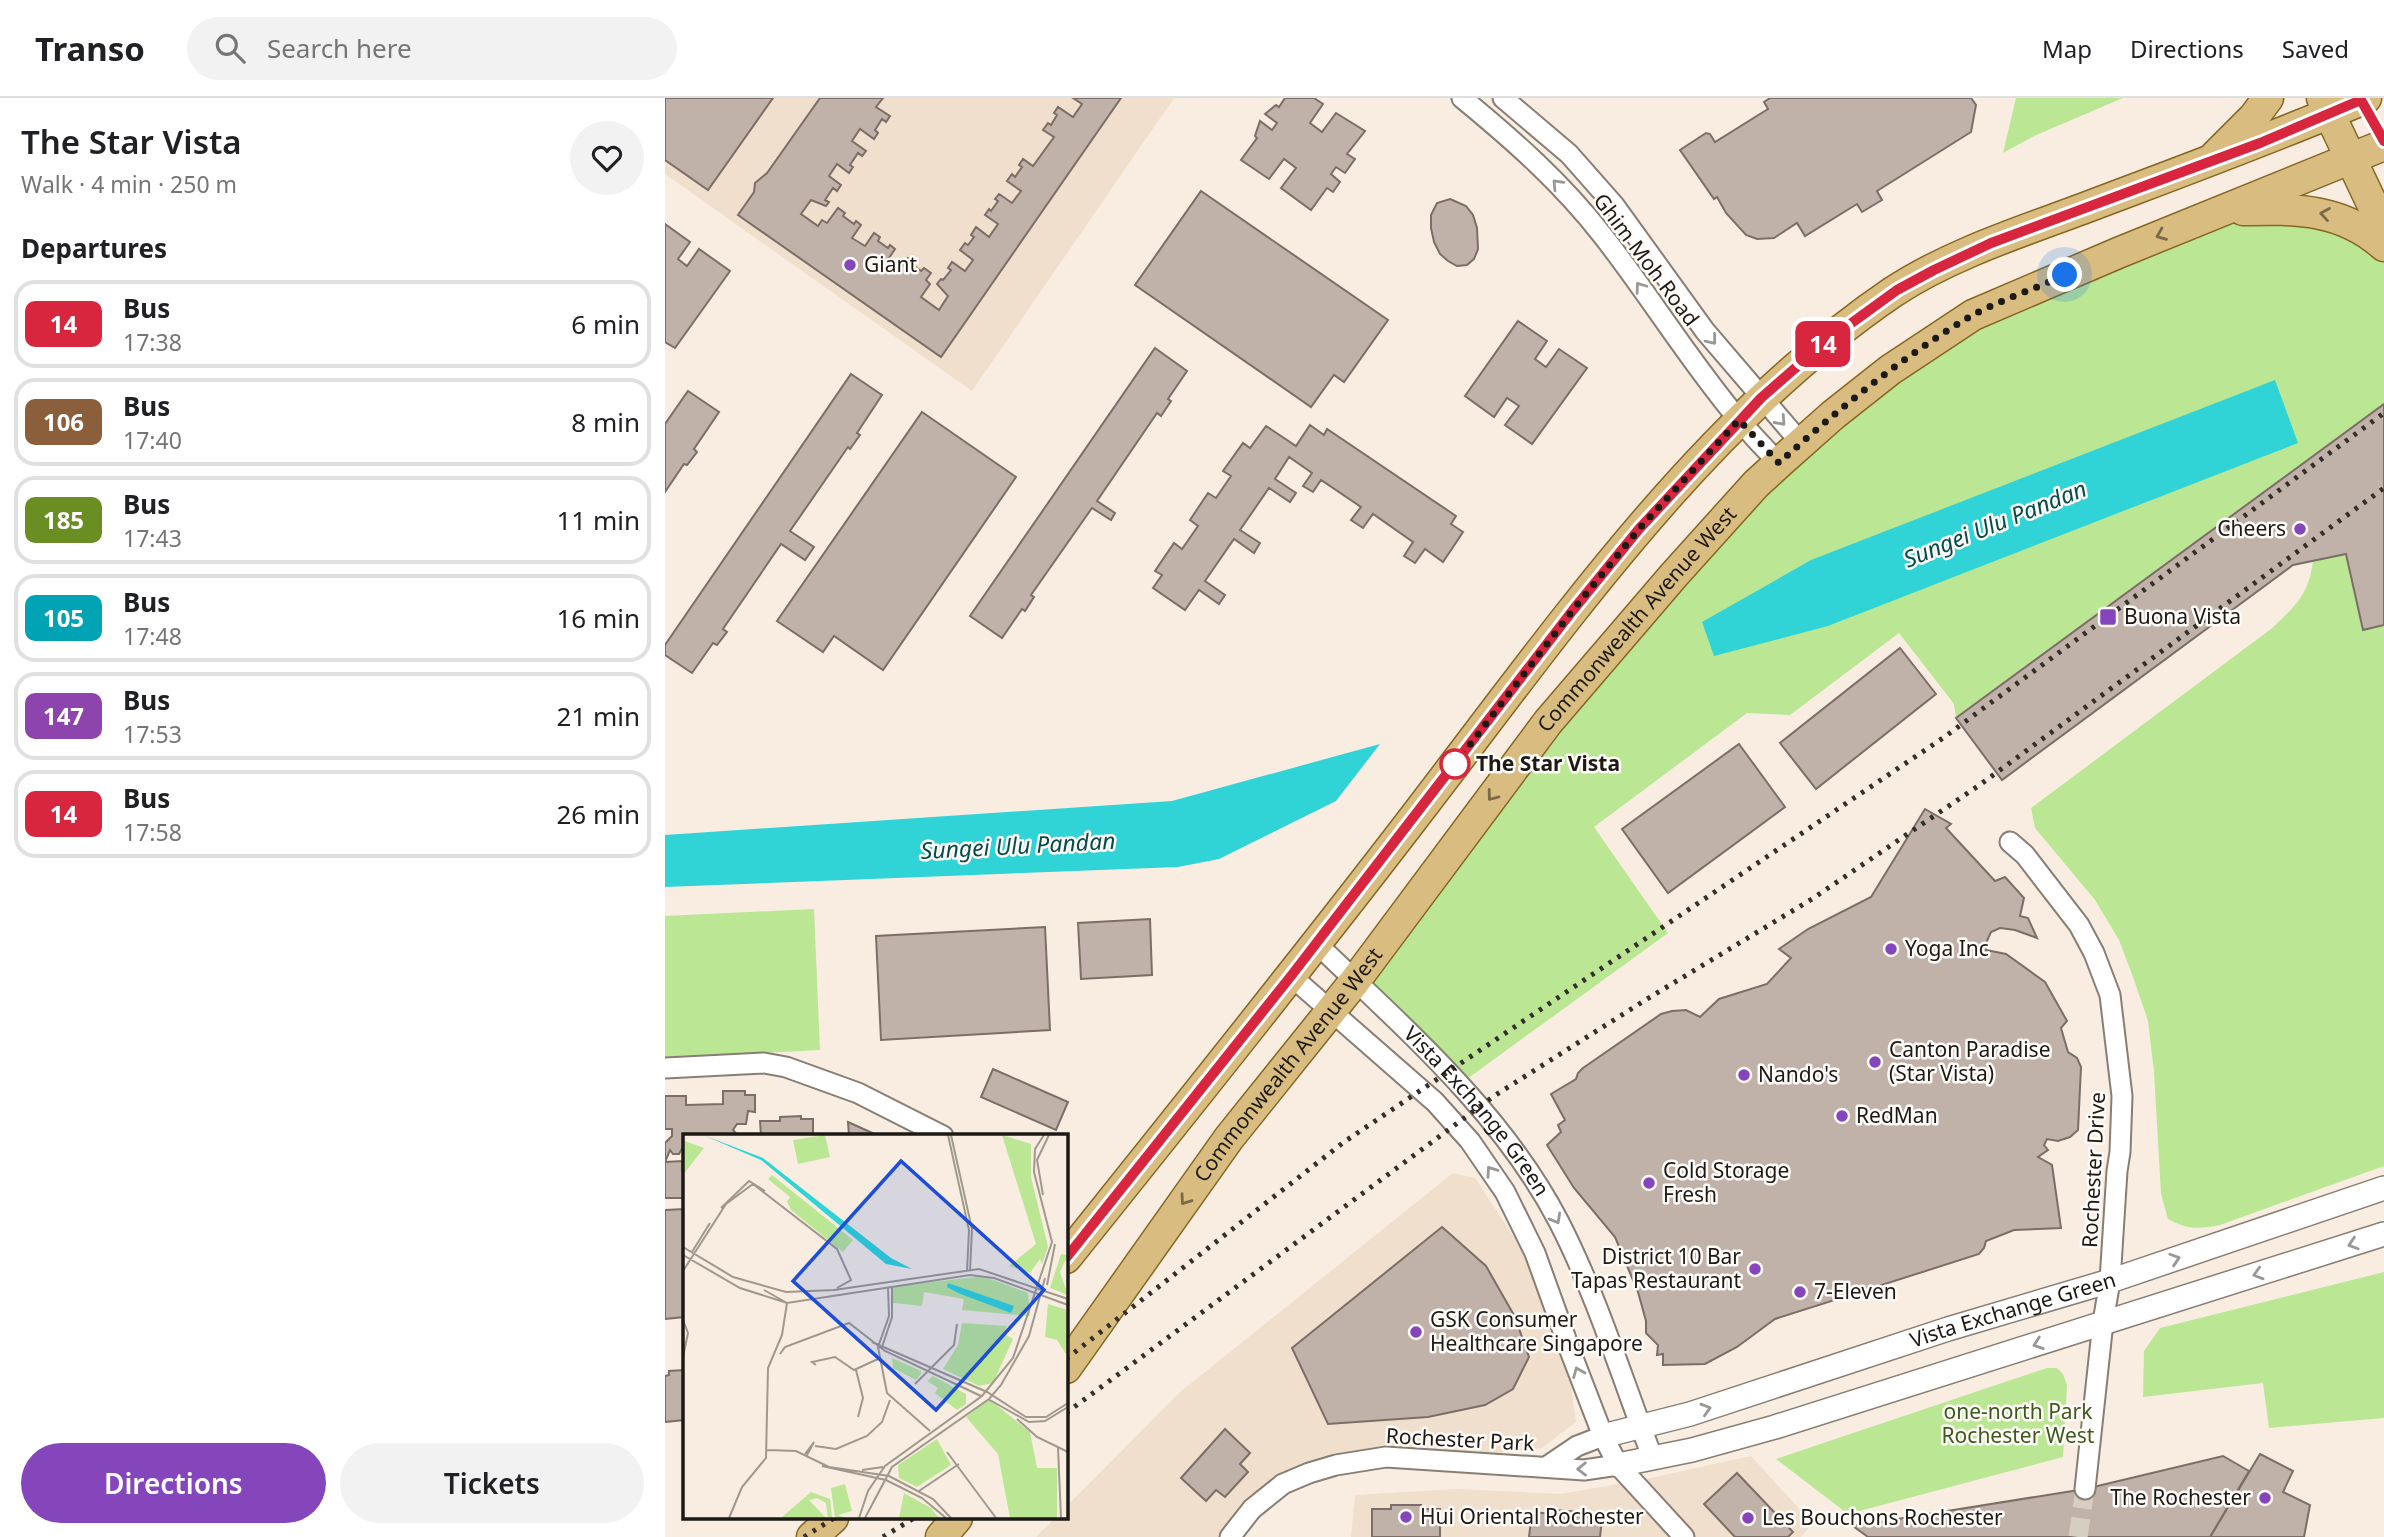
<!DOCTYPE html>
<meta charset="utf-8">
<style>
:root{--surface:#fff;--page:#f2f2f2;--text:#202124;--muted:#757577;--line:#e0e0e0;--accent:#8546bb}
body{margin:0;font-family:"Noto Sans",sans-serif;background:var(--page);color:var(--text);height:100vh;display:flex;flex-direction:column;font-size:26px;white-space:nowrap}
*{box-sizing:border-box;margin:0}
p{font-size:23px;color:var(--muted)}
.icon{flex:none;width:38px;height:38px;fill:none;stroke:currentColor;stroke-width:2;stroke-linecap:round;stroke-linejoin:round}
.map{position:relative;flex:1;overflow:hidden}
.panel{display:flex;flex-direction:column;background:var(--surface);width:665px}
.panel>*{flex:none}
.badge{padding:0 14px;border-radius:10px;font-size:24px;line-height:46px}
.you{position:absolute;width:35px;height:35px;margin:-18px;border:5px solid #fff;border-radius:50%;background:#1a73e8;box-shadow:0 0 0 10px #1a73e833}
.map>.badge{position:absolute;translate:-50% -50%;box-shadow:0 0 0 4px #fff}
h2{padding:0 21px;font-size:26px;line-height:63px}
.round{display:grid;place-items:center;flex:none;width:74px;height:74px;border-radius:37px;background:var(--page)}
.head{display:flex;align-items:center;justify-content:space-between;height:119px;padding:0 21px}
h1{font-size:33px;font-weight:600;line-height:52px}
.primary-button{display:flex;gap:14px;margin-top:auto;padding:14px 21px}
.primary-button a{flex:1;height:80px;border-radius:42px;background:var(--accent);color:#fff;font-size:28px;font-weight:600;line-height:80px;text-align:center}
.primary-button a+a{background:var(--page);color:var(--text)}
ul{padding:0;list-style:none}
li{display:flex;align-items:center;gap:21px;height:88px;margin:0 14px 10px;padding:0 7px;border:4px solid var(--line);border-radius:21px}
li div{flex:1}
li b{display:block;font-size:26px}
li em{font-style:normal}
li .badge{min-width:77px;font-weight:700;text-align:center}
header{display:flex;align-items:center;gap:42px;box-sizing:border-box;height:98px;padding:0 35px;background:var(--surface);border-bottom:2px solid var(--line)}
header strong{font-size:33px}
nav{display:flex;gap:38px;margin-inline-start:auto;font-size:24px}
.search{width:490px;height:63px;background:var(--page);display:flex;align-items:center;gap:18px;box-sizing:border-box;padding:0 24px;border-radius:38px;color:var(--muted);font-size:26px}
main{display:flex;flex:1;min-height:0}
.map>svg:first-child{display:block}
.built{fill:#efdfcc}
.green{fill:#bbe795}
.water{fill:#30d4d6}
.building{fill:#c0b1a9;stroke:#7c6e67;stroke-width:2}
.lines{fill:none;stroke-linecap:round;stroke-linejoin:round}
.minor-tunnel{stroke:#d7cdc1;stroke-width:19;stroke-dasharray:19 10;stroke-linecap:butt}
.minor-casing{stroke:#887e73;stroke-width:23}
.tertiary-casing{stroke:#887e73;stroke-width:26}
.primary-casing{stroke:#876622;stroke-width:33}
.minor{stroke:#fff;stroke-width:19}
.tertiary{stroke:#fff;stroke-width:23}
.primary{stroke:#d9bc7f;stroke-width:30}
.rail{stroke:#342f29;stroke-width:5;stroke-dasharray:3.5 7;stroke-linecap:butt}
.oneway{stroke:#999895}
.oneway2{stroke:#7b6a4a}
.line-casing{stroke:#fff;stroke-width:16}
.line{stroke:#d7263d;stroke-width:10}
.walk{stroke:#1d1914;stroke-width:7;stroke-dasharray:0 12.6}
.poi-dot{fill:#8546bb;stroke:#fefbf9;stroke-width:2.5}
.stop-dot{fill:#fff;stroke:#d7263d;stroke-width:3.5}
.labels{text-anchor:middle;stroke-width:5;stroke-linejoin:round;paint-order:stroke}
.street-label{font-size:21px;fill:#1d1914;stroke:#fefbf9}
.poi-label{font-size:21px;fill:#1d1914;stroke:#fefbf9;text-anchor:start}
.stop-label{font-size:21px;font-weight:bold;fill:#1d1914;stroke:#fefbf9;text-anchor:start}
.park-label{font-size:21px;fill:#3c5a1e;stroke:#fefbf9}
.water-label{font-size:23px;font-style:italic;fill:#054c4d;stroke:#fefbf9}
.inset-road{fill:none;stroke:#a0988e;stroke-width:2}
.view{fill:#1d4ed8;fill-opacity:0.15;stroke:#1d4ed8;stroke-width:3.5}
.inset-edge{fill:none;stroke:#1d1914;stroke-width:3.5}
</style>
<header>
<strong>Transo</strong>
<div class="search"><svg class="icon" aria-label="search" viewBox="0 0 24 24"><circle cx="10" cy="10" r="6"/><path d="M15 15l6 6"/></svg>Search here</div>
<nav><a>Map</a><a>Directions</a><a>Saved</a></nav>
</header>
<main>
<section class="panel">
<div class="head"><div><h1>The Star Vista</h1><p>Walk · 4 min · 250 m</p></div><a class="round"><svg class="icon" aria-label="heart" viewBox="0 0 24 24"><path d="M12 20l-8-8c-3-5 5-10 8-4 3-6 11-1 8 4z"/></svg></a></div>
<h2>Departures</h2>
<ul>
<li><span class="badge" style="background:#d7263d;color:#fff">14</span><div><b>Bus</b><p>17:38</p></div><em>6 min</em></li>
<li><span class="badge" style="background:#8b5e3c;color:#fff">106</span><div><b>Bus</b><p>17:40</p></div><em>8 min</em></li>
<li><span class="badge" style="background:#6b8e23;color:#fff">185</span><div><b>Bus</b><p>17:43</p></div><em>11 min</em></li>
<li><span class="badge" style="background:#00a3b4;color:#fff">105</span><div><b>Bus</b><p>17:48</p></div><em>16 min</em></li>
<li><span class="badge" style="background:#8e44ad;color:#fff">147</span><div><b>Bus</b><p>17:53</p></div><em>21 min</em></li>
<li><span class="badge" style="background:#d7263d;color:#fff">14</span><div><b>Bus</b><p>17:58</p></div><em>26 min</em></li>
</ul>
<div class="primary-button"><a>Directions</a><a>Tickets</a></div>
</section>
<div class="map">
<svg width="1719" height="1439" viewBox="0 0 1719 1439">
<rect width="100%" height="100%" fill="#f8ede0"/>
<g class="built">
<path d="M0,0H509L307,293L0,76Z"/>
<path d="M788,1075L810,1080L869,1170L901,1253L911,1324L877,1350L830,1355L726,1353L616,1381L562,1439H371L390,1420H401V1409L514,1295Z"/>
<path d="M1086,1358L1147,1425L1136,1439H686L690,1397L792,1391L896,1396L981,1381Z"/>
</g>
<g class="green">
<path d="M1351,0H1458L1369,38L1338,55Z"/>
<path d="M1625,111L1719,148V306L1291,620L1289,606L1234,535L1125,617L1082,615L929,729L1003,835L795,986L690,883L1009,477L1225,272L1504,134Z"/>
<path d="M1681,456L1698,532L1719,527V1068L1555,1127C1534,1131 1522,1132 1503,1121L1496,1096L1489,974L1483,923L1468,879L1454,842L1430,802L1370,730L1366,710L1606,531C1630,509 1644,496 1648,463Z"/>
<path d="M149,811L155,952L0,960V818Z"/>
<path d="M1719,1174V1320L1604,1330L1598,1285L1478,1299L1479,1253L1495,1230Z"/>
<path d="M1382,1270H1392L1398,1276L1402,1287L1398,1359L1183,1416L1111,1361Z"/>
</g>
<g class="water">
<path d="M1610,282L1633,345L1163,528L1049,558L1037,524L1146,462Z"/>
<path d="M715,646L671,703L554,761L513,769L0,789V737L507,703Z"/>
</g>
<g class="building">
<path d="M0,0H108L43,92L0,62Z"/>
<path d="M155,0H218L211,9L225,18L221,24L217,21L210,32L213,35L209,41L195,31L187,43L201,53L197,58L193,55L185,67L188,69L184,75L172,66L164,78L176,87L172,93L168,90L160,102L164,104L161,108L146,102L136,116L153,128L157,122L162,125L173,110L180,115L178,118L189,126L191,123L196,127L187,140L200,148L209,135L215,139L213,143L223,150L225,147L230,151L222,163L234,172L243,160L249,164L247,166L256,173L259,170L266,175L261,182L265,186L256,199L274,212L283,198L272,186L276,181L278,182L286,172L283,170L287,164L300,173L308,162L295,152L300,145L303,147L309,139L306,137L311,129L324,139L333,126L320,117L324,111L326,113L333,103L330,101L334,96L347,105L356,93L342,83L347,76L350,79L357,69L354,67L358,61L368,68L389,39L378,32L383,25L386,27L392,17L389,15L393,9L408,19L417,6L408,0H456L276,259L73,117L89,94L90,85L102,75Z"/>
<path d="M620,0H649L658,6L645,25L657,34L671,15L700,33L682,56L690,61L680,75L671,69L666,76L675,84L668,94L662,90L646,112L616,90L631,70L619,61L604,81L576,62L592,40L590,38L595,23L607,32L612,25L600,16L611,7L614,9Z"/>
<path d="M1105,0H1306L1311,7L1306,34L1212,93L1217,102L1197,114L1192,106L1140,138L1132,125L1109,140L1092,141L1081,137L1061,115L1052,99L1049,101L1015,52L1041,35L1045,36L1050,44L1103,11L1099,4Z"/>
<path d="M536,93L723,222L679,284L669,277L646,309L470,187Z"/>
<path d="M785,101L801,108L808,117L812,130L813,151L809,161L802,167L792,168L783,163L775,156L769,144L766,130V117L772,105Z"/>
<path d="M0,126L25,144L13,161L22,168L34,151L65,173L10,250L0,244Z"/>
<path d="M853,223L882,243L870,261L881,269L894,251L922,270L867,346L840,327L854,308L842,300L829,319L800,298Z"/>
<path d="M490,250L522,273L503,301L506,303L496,318L492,315L432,403L450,415L446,422L427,410L366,497L369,499L360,513L357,511L337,540L305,518Z"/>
<path d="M186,276L217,297L192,335L195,337L185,351L183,349L125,433L149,449L140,462L116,446L58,531L62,534L52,547L48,545L27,575L0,557V547Z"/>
<path d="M23,293L54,314L29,351L32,354L22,367L19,366L0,394V326Z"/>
<path d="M1719,306V527L1698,532L1681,456L1628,467L1337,682L1291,620Z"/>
<path d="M257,314L351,379L218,572L169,538L158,554L112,523Z"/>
<path d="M645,327L659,337L662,331L791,418L786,426L798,434L778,464L760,451L750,465L739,458L748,444L708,416L698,430L686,422L696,409L656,382L648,394L638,388L647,375L624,359L610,381L631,395L625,404L604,390L575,432L595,445L589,455L569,441L540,483L560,497L554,506L534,492L520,512L488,490L497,477L490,473L509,445L517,451L533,428L525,422L543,395L551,400L566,378L558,373L578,345L585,350L601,328L631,348Z"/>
<path d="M1235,550L1271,596L1151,691L1115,645Z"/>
<path d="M1074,646L1120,709L1003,795L957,731Z"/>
<path d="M1260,711L1286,726L1281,730L1330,783L1340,779L1359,800L1355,818L1363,820L1372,840L1350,832L1335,830L1326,834L1321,845V852L1341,856L1380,884L1402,923L1396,930L1403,954L1412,960L1416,969L1413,1032L1405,1039L1393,1043L1382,1041L1379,1047L1383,1052L1373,1059L1387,1067L1396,1130L1349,1132L1321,1143L1319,1150L1314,1156L1110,1221L1072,1249L1040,1266L998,1267V1256L992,1257L993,1247L981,1235V1223L973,1194L950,1139L909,1090L882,1047L896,1034L893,1027L900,1022L886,996L911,981L913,975L918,970L996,916L1007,913L1021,912L1035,919L1054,901L1102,886L1126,860L1114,851L1143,831L1206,799Z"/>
<path d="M485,821L487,877L416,881L413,825Z"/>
<path d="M380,829L385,932L216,942L211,838Z"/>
<path d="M328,971L403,1004L391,1032L316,999Z"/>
<path d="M58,993H80V997H90V1014L83,1013L81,1026H72L68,1032L73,1038H19V1047L14,1056H8L5,1052L0,1064L17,1063V1072H19V1100H0V1045L7,1038V1031H0V998H21V1007L58,1006Z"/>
<path d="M136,1018V1021H148V1038H96L95,1023H115V1019Z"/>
<path d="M183,1024L214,1038H184Z"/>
<path d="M19,1111V1219L0,1221V1112Z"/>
<path d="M777,1129L821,1168L850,1219L864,1259L848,1291L820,1307L763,1319L663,1326L627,1250Z"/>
<path d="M19,1272V1322L0,1324V1278L4,1277V1273Z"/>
<path d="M560,1331L585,1355L575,1366L583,1374L560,1399L551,1392L541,1403L516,1380Z"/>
<path d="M1595,1356L1628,1373L1618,1394L1645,1407L1639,1439H1545Z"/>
<path d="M1558,1358L1584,1373L1545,1439H1203L1188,1428L1420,1391Z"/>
<path d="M1072,1375L1128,1434L1123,1439H1070L1039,1406Z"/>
<path d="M726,1407H756V1411H775V1439H707V1411H726Z"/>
<path d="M888,1412L916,1414L915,1418L937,1420L935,1439H864L867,1414L888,1416Z"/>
</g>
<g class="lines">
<path class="minor-tunnel" d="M1413,1439L1420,1391"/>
<defs>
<g id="minor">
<path d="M797,0C848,42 897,85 938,138C985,198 1025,264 1074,322C1087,337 1100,351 1114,365"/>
<path d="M838,0L904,56L949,107L1040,233L1136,345"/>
<path d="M1345,744L1360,757L1414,827L1429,855L1445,897L1457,998L1455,1054L1452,1073L1445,1183L1438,1224L1420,1391"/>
<path id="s1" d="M651,845C739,930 837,1014 894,1124C932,1198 958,1283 988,1361"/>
<path d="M626,878L770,1004L805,1043L840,1094L870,1155L906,1255L938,1338L953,1367L1019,1439"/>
<path d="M0,970L99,965L121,969L193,995L278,1038"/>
<path d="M881,1369L912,1348L938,1338"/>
<path d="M565,1439L587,1411L618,1386L644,1375L671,1367L721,1359L919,1372L953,1367"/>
</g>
<g id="tertiary">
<path id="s2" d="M938,1338L1025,1316L1283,1231L1445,1183L1719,1090"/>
<path d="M953,1367L1027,1352L1110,1329L1719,1136"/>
</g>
<g id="primary">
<path d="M1657,0L1719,131"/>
<path d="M1550,58L1589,19L1603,0"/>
<path d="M1578,112C1631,111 1677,110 1719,148"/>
<path d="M401,1160C521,1010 641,861 757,709C896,528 1038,323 1228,194C1284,157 1355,134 1417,111C1512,75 1608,40 1701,0"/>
<path id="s3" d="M401,1270L564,1040L690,883L883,624L1009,477L1091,386L1114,365L1168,317L1225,272L1308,217L1453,155L1719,47"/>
<path d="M147,1439L168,1420"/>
<path d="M276,1439L292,1420"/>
</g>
</defs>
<use href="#minor" class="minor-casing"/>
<use href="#tertiary" class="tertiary-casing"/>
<use href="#primary" class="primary-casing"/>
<use href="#minor" class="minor"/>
<use href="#tertiary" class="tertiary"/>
<use href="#primary" class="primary"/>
<g class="rail">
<path d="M401,1261L679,1044L1278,640L1719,315"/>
<path d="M401,1315L829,998L982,901L1147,801L1316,686L1719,390"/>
<path d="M139,1439L169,1420"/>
<path d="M218,1439L249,1420"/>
</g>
</g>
<defs><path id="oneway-chevron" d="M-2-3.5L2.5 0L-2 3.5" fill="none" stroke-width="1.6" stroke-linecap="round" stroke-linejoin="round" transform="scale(1.75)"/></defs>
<g class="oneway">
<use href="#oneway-chevron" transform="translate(892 86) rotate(-133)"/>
<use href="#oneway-chevron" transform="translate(975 189) rotate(-126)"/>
<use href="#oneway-chevron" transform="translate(1047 242) rotate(51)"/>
<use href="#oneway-chevron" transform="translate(1116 323) rotate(48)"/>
<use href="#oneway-chevron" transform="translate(826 1073) rotate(-125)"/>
<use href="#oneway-chevron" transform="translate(891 1121) rotate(61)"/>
<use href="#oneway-chevron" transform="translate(1688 1146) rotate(162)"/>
<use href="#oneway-chevron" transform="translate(1510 1161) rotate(-18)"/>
<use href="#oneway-chevron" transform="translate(1593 1176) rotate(163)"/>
<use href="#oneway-chevron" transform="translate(1373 1246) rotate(161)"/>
<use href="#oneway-chevron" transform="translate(913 1274) rotate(-112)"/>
<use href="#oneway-chevron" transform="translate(1041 1311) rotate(-17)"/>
<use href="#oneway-chevron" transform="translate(917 1371) rotate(179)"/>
</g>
<g class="oneway2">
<use href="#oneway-chevron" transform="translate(1660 116) rotate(-171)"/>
<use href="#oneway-chevron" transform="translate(1496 137) rotate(158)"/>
<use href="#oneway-chevron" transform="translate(827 698) rotate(127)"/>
<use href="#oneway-chevron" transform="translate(520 1102) rotate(125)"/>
</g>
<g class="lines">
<defs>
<path id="line" d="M401,1160L626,878L908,512L974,431L1096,300L1159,245L1232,192L1269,172L1326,145L1595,45L1696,2L1719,43"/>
</defs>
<use href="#line" class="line-casing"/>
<use href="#line" class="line"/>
<path class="walk" d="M790,666L908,512L974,431L1074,322L1114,365C1173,311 1237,259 1306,218C1335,202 1370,191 1400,177"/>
</g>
<g class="poi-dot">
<circle cx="185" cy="167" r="7"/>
<circle cx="1635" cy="431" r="7"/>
<rect x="1434" y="510" width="18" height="18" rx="3.5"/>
<circle cx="1226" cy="851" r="7"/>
<circle cx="1210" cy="964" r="7"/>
<circle cx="1079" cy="977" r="7"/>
<circle cx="1177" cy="1018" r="7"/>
<circle cx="984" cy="1085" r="7"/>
<circle cx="1090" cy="1171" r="7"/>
<circle cx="1135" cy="1194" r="7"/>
<circle cx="751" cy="1234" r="7"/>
<circle cx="1600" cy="1400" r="7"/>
<circle cx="741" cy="1419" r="7"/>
<circle cx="1083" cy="1420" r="7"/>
</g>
<circle class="stop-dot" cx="790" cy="666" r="14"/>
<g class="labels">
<g class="street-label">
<text transform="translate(981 162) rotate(53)" y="7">Ghim Moh Road</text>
<text dy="7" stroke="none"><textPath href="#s3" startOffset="942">Commonwealth Avenue West</textPath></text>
<text dy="7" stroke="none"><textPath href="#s3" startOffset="376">Commonwealth Avenue West</textPath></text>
<text dy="7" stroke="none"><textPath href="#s1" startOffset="233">Vista Exchange Green</textPath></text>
<text transform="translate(1429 1072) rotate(-87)" y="7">Rochester Drive</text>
<text dy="7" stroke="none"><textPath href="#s2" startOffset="429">Vista Exchange Green</textPath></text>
<text transform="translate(795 1342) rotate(3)" y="7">Rochester Park</text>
</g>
<g class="poi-label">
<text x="199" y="174">Giant</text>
<text x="1621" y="438" text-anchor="end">Cheers</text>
<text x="1459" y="526">Buona Vista</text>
<text x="1240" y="858">Yoga Inc</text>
<text x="1224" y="959">Canton Paradise<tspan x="1224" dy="24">(Star Vista)</tspan></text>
<text x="1093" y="984">Nando's</text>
<text x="1191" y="1025">RedMan</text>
<text x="998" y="1080">Cold Storage<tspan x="998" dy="24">Fresh</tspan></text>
<text x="1076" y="1166" text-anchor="end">District 10 Bar<tspan x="1076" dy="24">Tapas Restaurant</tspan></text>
<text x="1149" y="1201">7-Eleven</text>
<text x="765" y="1229">GSK Consumer<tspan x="765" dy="24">Healthcare Singapore</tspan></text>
<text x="1586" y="1407" text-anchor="end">The Rochester</text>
<text x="755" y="1426">Hui Oriental Rochester</text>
<text x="1097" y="1427">Les Bouchons Rochester</text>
</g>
<g class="stop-label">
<text x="811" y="673">The Star Vista</text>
</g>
<g class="park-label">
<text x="1353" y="1321">one-north Park<tspan x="1353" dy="24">Rochester West</tspan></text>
</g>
<g class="water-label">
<text transform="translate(1330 426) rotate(-22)" y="8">Sungei Ulu Pandan</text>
<text transform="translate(353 748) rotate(-3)" y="8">Sungei Ulu Pandan</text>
</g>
</g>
<g transform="translate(18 1036)">
<rect width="385" height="385" fill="#f8ede0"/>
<path d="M142,1L147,23L115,30L110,6ZM319,1L348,10V43L365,113L359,130L357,125L347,139L326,132L353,110ZM2,7L21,14L0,41V9ZM89,41L170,106L160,118L108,76L104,68L107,63L85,45ZM378,120L385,121L377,138L385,161L367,154ZM300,142L345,159L347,182L279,176L281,165L241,158L239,172L210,169L209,153ZM365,170L385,176V223L374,206L362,203ZM279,189L324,192L320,199L330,205L310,249L296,252L260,235L275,211ZM209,224L238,237V240L233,246L210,234ZM250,242L283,260V270L274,276L252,259L255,254L244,247ZM306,265L347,298L354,334H374V384H327L315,320L283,283ZM254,305L268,331L234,353L216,344L215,331ZM162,350L169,377L155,381L163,384H152L148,354ZM128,358L147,365L149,384H145L143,369L134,364L126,366L143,384H98ZM221,359L248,374L256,384H216Z" fill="#bbe795"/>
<path d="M20,1L80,24L208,124L229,135L203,130L78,26ZM265,149L331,172L328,179L275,159L264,153Z" fill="#30d4d6"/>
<path class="inset-road" d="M265,1L286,96L284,137M268,1L289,95L287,137M360,61L354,26L366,1M38,74L66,47L82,57M0,113L50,143L103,158L151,156L296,135L385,165M9,118L27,89M0,121L57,154L104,169L287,141L311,144L385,171M0,137L43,70L70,50L154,115L168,146L154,154M364,151L372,110M205,153L206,182L195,213L204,259L247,297M81,156L104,169M0,186L5,199L0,223M189,208L304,258L343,283H363L385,269M199,213L209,183V153M97,220L102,213L166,189L202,217L298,262M133,231L129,228L152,223L171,236L195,225M173,236L180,264L175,283M232,250L271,211L274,190M305,265L346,288L362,287L385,273M334,285L354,303L385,318M132,312L153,315L184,302L199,288L207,266M375,314L378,384M84,316L113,317L146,333L206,342L250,365L268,384M264,318L313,384M122,320L131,308L124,321M139,332L203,346L239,364L263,384M179,336L200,333M236,357L276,330M46,384L59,353L83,324L85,234L99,201L104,169M176,384L185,357L202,332L299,262L330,224L369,108L351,38L352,15L361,1M182,384L209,333L306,265L318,251L346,202L362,144"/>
<path class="view" d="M218,27L361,156L253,276L110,147Z"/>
<rect width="385" height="385" class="inset-edge"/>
</g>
</svg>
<div class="you" style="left:1400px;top:177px"></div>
<b class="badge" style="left:1158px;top:246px;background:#d7263d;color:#fff">14</b>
</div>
</main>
